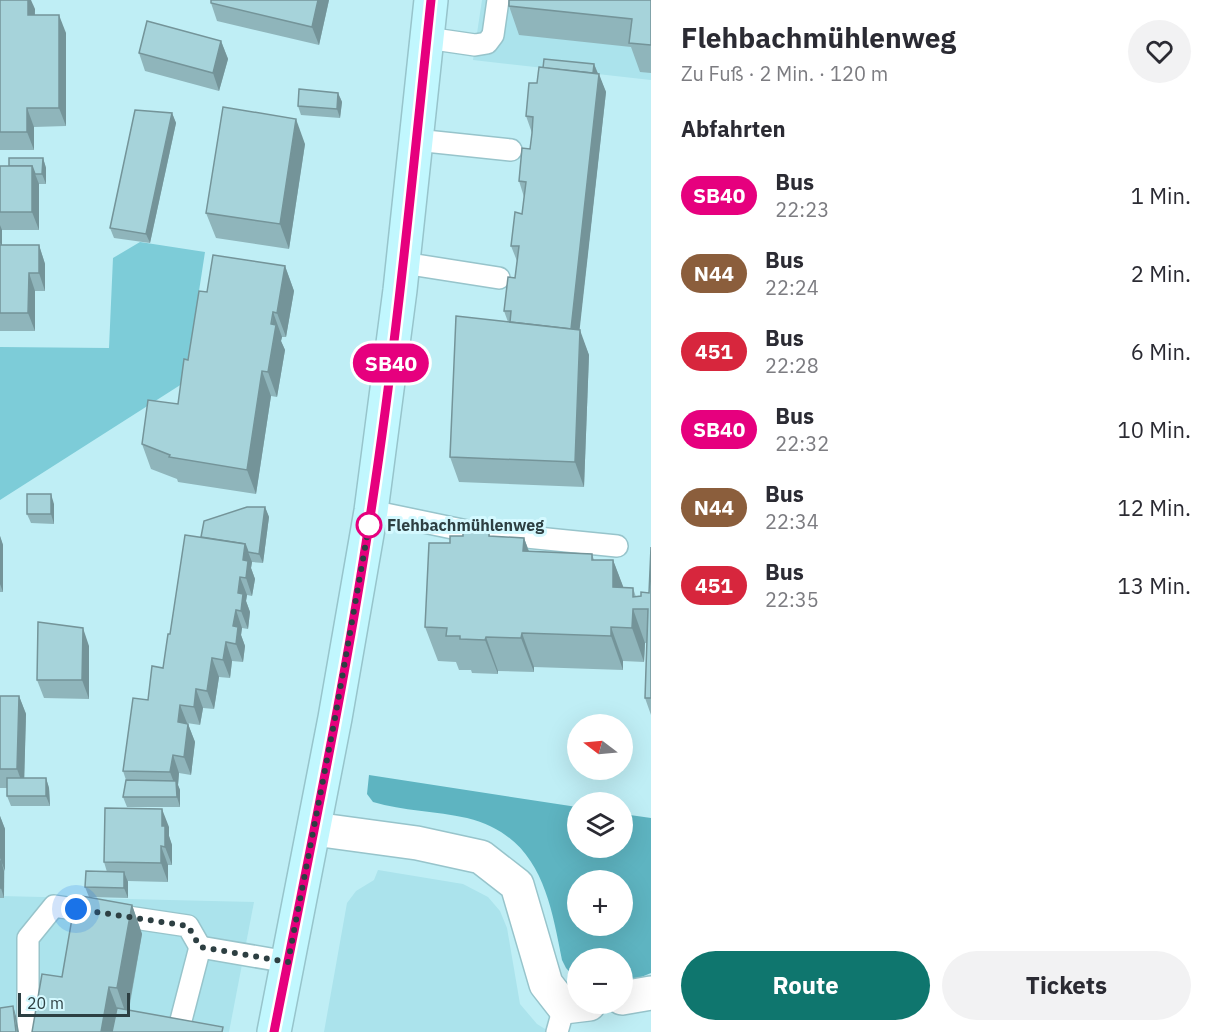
<!DOCTYPE html>
<html lang="de">
<meta charset="utf-8">
<style>
:root{--surface:#fff;--page:#f2f2f3;--text:#2b2b33;--muted:#7c7c81;--accent:#0f766e}
body{margin:0;font-family:"IBM Plex Sans",sans-serif;background:var(--page);color:var(--text);height:100vh;display:flex;flex-direction:column;font-size:22px;white-space:nowrap}
*{box-sizing:border-box;margin:0}
p{font-size:20px;color:var(--muted)}
.icon{flex:none;width:33px;height:33px;fill:none;stroke:currentColor;stroke-width:2;stroke-linecap:round;stroke-linejoin:round}
.map{position:relative;flex:1;overflow:hidden}
.sheet{display:flex;flex-direction:column;background:var(--surface);width:570px}
.sheet>*{flex:none}
.badge{padding:0 12px;border-radius:20px;font-size:21px;line-height:39px}
.needle{width:39px;rotate:286deg}
.controls{position:absolute;left:567px;top:714px;display:grid;gap:12px}
.controls a{display:grid;place-items:center;width:66px;height:66px;border-radius:50%;background:var(--surface);box-shadow:0 6px 24px #0002;font-size:30px}
.scale{position:absolute;left:18px;bottom:15px;width:112px;box-sizing:border-box;padding-left:6px;border:3px solid #2d3f42;border-top:0;font-size:16px;line-height:21px;white-space:nowrap;color:#2d3f42;-webkit-text-stroke:4px #d4f9ff;paint-order:stroke}
.you{position:absolute;width:30px;height:30px;margin:-15px;border:4px solid #fff;border-radius:50%;background:#1a73e8;box-shadow:0 0 0 9px #1a73e833}
.map>.badge{position:absolute;translate:-50% -50%;box-shadow:0 0 0 3px #fff}
h2{padding:0 30px;font-size:22px;line-height:54px}
.round{display:grid;place-items:center;flex:none;width:63px;height:63px;border-radius:32px;background:var(--page)}
.overview{display:flex;align-items:center;justify-content:space-between;height:102px;padding:0 30px}
h1{font-size:28px;font-weight:700;line-height:45px}
.primary-button{display:flex;gap:12px;margin-top:auto;padding:12px 30px}
.primary-button a{flex:1;height:69px;border-radius:36px;background:var(--accent);color:#fff;font-size:24px;font-weight:700;line-height:69px;text-align:center}
.primary-button a+a{background:var(--page);color:var(--text)}
ul{padding:0;list-style:none}
li{display:flex;align-items:center;gap:18px;height:78px;padding:0 30px}
li div{flex:1}
li b{display:block;font-size:22px}
li em{font-style:normal}
li .badge{min-width:66px;font-weight:700;text-align:center}
main{display:flex;flex:1;min-height:0}
.map>svg:first-child{display:block}
.built{fill:#abe3ec}
.green{fill:#7dccd8}
.forest{fill:#5eb4c1;fill-rule:evenodd}
.lines{fill:none;stroke-linecap:round;stroke-linejoin:round}
.service-casing{stroke:#97c4cb;stroke-width:24}
.minor-casing{stroke:#97c4cb;stroke-width:36}
.secondary-casing{stroke:#97c4cb;stroke-width:36}
.service{stroke:#fff;stroke-width:21}
.minor{stroke:#fff;stroke-width:33}
.secondary{stroke:#c1f7fe;stroke-width:33}
.wall{fill:#8fb5bb}
.shaded-wall{fill:#749499}
.building{fill:#a6d3da;stroke:#749499;stroke-width:1.5}
.line-casing{stroke:#fff;stroke-width:14}
.line{stroke:#e6007e;stroke-width:9}
.walk{stroke:#2d3f42;stroke-width:6;stroke-dasharray:0 10.8}
.stop-dot{fill:#fff;stroke:#e6007e;stroke-width:3}
.labels{text-anchor:middle;stroke-width:6;stroke-linejoin:round;paint-order:stroke}
.stop-label{font-size:16px;font-weight:bold;fill:#2d3f42;stroke:#d4f9ff;text-anchor:start}
</style>
<main>
<div class="map">
<svg width="651" height="1032" viewBox="0 0 651 1032">
<rect width="100%" height="100%" fill="#bfeef5"/>
<g class="built">
<path d="M482,0H651V80L473,60Z"/>
<path d="M378,870L463,884L488,897L500,911L507,928L520,1004L537,1024L550,1032H324L347,903L356,891L374,880Z"/>
<path d="M0,896L254,902L229,1032H0Z"/>
</g>
<path class="green" d="M140,242L205,252L185,382L0,500V347L109,348L113,258Z"/>
<path class="forest" d="M369,775L577,807L578,848H622L623,814L651,818V973L634,980L623,976L622,958H578L577,980L566,968L562,960C550,899 540,836 467,818C436,811 403,811 373,802L367,794ZM578,880H622V926H578Z"/>
<g class="lines">
<defs>
<g id="service">
<path d="M427,38L475,45L487,43L493,35L498,0"/>
<path d="M416,140L511,150"/>
<path d="M403,263L499,278"/>
<path d="M371,511L467,531L617,546"/>
<path d="M179,1028L200,947L288,962"/>
<path d="M28,1032V938L54,906L188,926L200,947"/>
<path d="M557,1032L564,1007"/>
</g>
<g id="minor">
<path d="M314,829L417,843L481,857L517,885L546,984L564,1007L589,1004"/>
<path d="M622,998L651,993"/>
</g>
<path id="secondary" d="M274,1032L335,718L371,511L400,290L431,0"/>
</defs>
<use href="#service" class="service-casing"/>
<use href="#minor" class="minor-casing"/>
<use href="#secondary" class="secondary-casing"/>
<use href="#service" class="service"/>
<use href="#minor" class="minor"/>
<use href="#secondary" class="secondary"/>
</g>
<g class="wall">
<path d="M0,0L35,9V15L66,33V126L34,127V150H0Z"/>
<path d="M211,0H329L319,45L217,21L211,3Z"/>
<path d="M651,0V73L640,72L631,47L519,35L509,6Z"/>
<path d="M221,41L228,59L219,91L145,71L139,53Z"/>
<path d="M594,64L606,92L579,330L589,355L584,487L459,482L450,457L508,322L504,311L515,278L517,261L511,246L522,214L524,197L519,181L530,149L532,133L526,116L543,68Z"/>
<path d="M338,93L342,102L340,118L301,115L298,106Z"/>
<path d="M172,113L176,123L150,243L114,238L110,228Z"/>
<path d="M305,144L289,249L216,238L206,213Z"/>
<path d="M43,158L46,168V184H39V230H2V245H39L45,264V291H35V331H0V166H9Z"/>
<path d="M285,266L294,291L286,337H282L281,341L285,350L277,397L271,396L256,494L178,482L177,479L151,469L142,444L178,404L188,360Z"/>
<path d="M54,504V524L31,523L27,514Z"/>
<path d="M265,507L269,517L263,563L252,562L251,568L255,579L252,596L247,595L246,601L250,612L248,629L242,628L241,635L245,646L243,662L232,661L230,678L219,677L214,709L203,708L200,725L187,723L188,724L195,742L191,775L179,773L178,785L180,790V807H127L123,797L126,780L123,771L148,700L163,668L170,634L201,537Z"/>
<path d="M489,533L490,536L524,538L529,551L592,554L594,560H613L623,587L633,588L636,597L641,596L649,593L651,547V715L645,698L647,643H645L644,662L623,661V670L534,667V672L498,671V674L472,673L471,670H459L456,662L438,661L425,627L450,543L463,536Z"/>
<path d="M0,536L3,545V592H0Z"/>
<path d="M89,646V699L44,698L37,680Z"/>
<path d="M0,696H19L26,714L24,778H46L49,788L50,806H11L7,796V788H0Z"/>
<path d="M0,816L5,829L4,898H0Z"/>
<path d="M169,827V836L172,845V865H168V882L128,881V898L89,897L85,887L107,872L104,862Z"/>
<path d="M132,905L142,934L129,1010L32,1032L62,977Z"/>
</g>
<g class="shaded-wall">
<path d="M28,0H31L35,9L34,33L28,15Z"/>
<path d="M318,0H329L319,45L312,27Z"/>
<path d="M59,15L66,33V126L59,108Z"/>
<path d="M221,41L228,59L219,91L213,73Z"/>
<path d="M594,64L598,74L592,81Z"/>
<path d="M599,74L606,92L577,353L570,335Z"/>
<path d="M338,93L342,102L340,118L337,109Z"/>
<path d="M27,108L34,127V150L27,132Z"/>
<path d="M172,113L176,123L150,243L146,234Z"/>
<path d="M296,119L305,144L289,249L280,224Z"/>
<path d="M43,158L46,168V184L42,174Z"/>
<path d="M32,166L39,184V230L32,212Z"/>
<path d="M0,225L2,230V247L0,243Z"/>
<path d="M39,245L45,264V291L39,273Z"/>
<path d="M285,266L294,291L286,337L277,313Z"/>
<path d="M29,273L35,291V331L28,313Z"/>
<path d="M273,312L282,337L281,341L285,350L277,397L268,372Z"/>
<path d="M580,330L589,355L584,487L575,462Z"/>
<path d="M262,371L271,396L256,494L247,470Z"/>
<path d="M51,494L54,504V524L51,514Z"/>
<path d="M265,507L269,517L263,563L259,554Z"/>
<path d="M0,536L3,545V592L0,584Z"/>
<path d="M524,538L536,572L523,551Z"/>
<path d="M245,544L252,562L251,568L255,579L252,596L246,578L243,560Z"/>
<path d="M613,560L626,594L613,587Z"/>
<path d="M240,577L247,595L246,601L250,612L248,629L241,611L238,593Z"/>
<path d="M633,609L645,643L644,662L632,628Z"/>
<path d="M236,610L242,628L241,635L245,646L243,662L236,644L233,626Z"/>
<path d="M611,627L623,661V670L611,636Z"/>
<path d="M83,628L89,646V699L82,680Z"/>
<path d="M522,633L534,667V672L521,638Z"/>
<path d="M486,637L498,671V674L485,640Z"/>
<path d="M226,642L232,661L230,678L223,660Z"/>
<path d="M212,658L219,677L214,709L207,691Z"/>
<path d="M196,689L203,708L200,725L194,707Z"/>
<path d="M19,696L26,714L24,788L17,769Z"/>
<path d="M180,705L187,723L184,740L178,722Z"/>
<path d="M188,724L195,742L191,775L184,757Z"/>
<path d="M173,755L179,773L178,785L180,790V807L177,797L176,788L170,772Z"/>
<path d="M46,778L49,788L50,806L46,796Z"/>
<path d="M162,809L169,827V836L172,845V865L165,847L162,826Z"/>
<path d="M0,816L5,829V871L0,858Z"/>
<path d="M161,846L168,865V882L161,863Z"/>
<path d="M1,861L4,871V898L1,888Z"/>
<path d="M124,872L128,882V898L124,888Z"/>
<path d="M132,905L142,934L127,1017L117,988Z"/>
<path d="M109,987L120,1016L117,1032H101Z"/>
<path d="M13,1006L16,1016L19,1032H17Z"/>
</g>
<g class="building">
<path d="M0,0H28V15H59V108H27V132H0Z"/>
<path d="M211,0H318L312,27L211,3Z"/>
<path d="M509,0H651V45L629,43L632,19L509,6Z"/>
<path d="M147,21L221,41L213,73L139,53Z"/>
<path d="M544,59L594,64L593,73L543,68Z"/>
<path d="M539,67L599,74L571,329L510,322L511,311H504L508,277L515,278L519,246H511L515,212L522,214L526,182L519,181L522,148L530,149L532,133L533,117L526,116L529,83H537Z"/>
<path d="M299,89L338,93L337,109L298,106Z"/>
<path d="M223,107L296,119L280,224L206,213Z"/>
<path d="M135,110L172,113L146,234L110,228Z"/>
<path d="M9,158H43L42,174H35L32,166H9Z"/>
<rect x="0" y="166" width="32" height="46"/>
<path d="M0,245H39V273H29L28,313H0Z"/>
<path d="M213,255L285,266L277,313L273,312L271,324L276,325L268,372L262,371L247,470L169,457L170,455L142,444L148,400L178,404L184,359L188,360L199,291L207,292Z"/>
<path d="M456,316L580,330L575,462L450,457Z"/>
<rect x="27" y="494" width="24" height="20"/>
<path d="M247,507H265L259,554L248,552L245,544L201,537L204,521Z"/>
<path d="M463,533H489V536L524,538L523,551L592,554V560H613V587L633,588V597L641,596V592L649,593L651,547V698H645L648,609H633L632,628L611,627V636L522,633L521,638L486,637L485,640L460,639V636H446L447,628L425,627L429,543H450V536H463Z"/>
<path d="M185,535L245,544L243,560L248,561L246,578L240,577L238,593L243,594L241,611L236,610L233,626L238,627L236,644L226,642L223,660L212,658L207,691L196,689L194,707L180,705L178,722L188,724L184,757L173,755L170,772L123,771L133,698L148,700L152,666L163,668L168,634H170Z"/>
<path d="M38,622L83,628L82,680H37Z"/>
<path d="M0,696H19L17,769H0Z"/>
<rect x="7" y="778" width="39" height="18"/>
<path d="M126,780L176,781L177,797H123Z"/>
<path d="M105,808L162,809V826H165V847L161,846V863L104,862Z"/>
<rect x="0" y="861" width="1" height="27"/>
<path d="M86,871L124,872V888L85,887Z"/>
<path d="M76,895L132,905L117,988L109,987L101,1032H32L42,974L62,977Z"/>
<path d="M13,1006L16,1032H0V1008Z"/>
<path d="M117,1008L223,1027L222,1032H112Z"/>
</g>
<g class="lines">
<defs>
<path id="line" d="M274,1032C308,859 345,685 371,511C397,341 413,170 431,0"/>
</defs>
<use href="#line" class="line-casing"/>
<use href="#line" class="line"/>
<path class="walk" d="M76,909L188,926L200,947L288,962L335,718L369,525"/>
</g>
<circle class="stop-dot" cx="369" cy="525" r="12"/>
<g class="labels">
<g class="stop-label">
<text x="387" y="531">Flehbachmühlenweg</text>
</g>
</g>
</svg>
<div class="controls">
<a><svg class="needle" viewBox="-14 -14 28 28"><path d="M0-13l5 13h-10z" fill="#e53935"/><path d="M0 13l5-13h-10z" fill="#7c7c81"/></svg></a>
<a><svg class="icon" aria-label="layers" viewBox="0 0 24 24"><path d="M12 4l9 5-9 5-9-5zM3 14l9 5 9-5"/></svg></a>
<a>+</a>
<a>−</a>
</div>
<div class="scale">20 m</div>
<div class="you" style="left:76px;top:909px"></div>
<b class="badge" style="left:391px;top:363px;background:#e6007e;color:#fff">SB40</b>
</div>
<section class="sheet">
<div class="overview"><div><h1>Flehbachmühlenweg</h1><p>Zu Fuß · 2 Min. · 120 m</p></div><a class="round"><svg class="icon" aria-label="heart" viewBox="0 0 24 24"><path d="M12 20l-8-8c-3-5 5-10 8-4 3-6 11-1 8 4z"/></svg></a></div>
<h2>Abfahrten</h2>
<ul>
<li><span class="badge" style="background:#e6007e;color:#fff">SB40</span><div><b>Bus</b><p>22:23</p></div><em>1 Min.</em></li>
<li><span class="badge" style="background:#8b5e3c;color:#fff">N44</span><div><b>Bus</b><p>22:24</p></div><em>2 Min.</em></li>
<li><span class="badge" style="background:#d7263d;color:#fff">451</span><div><b>Bus</b><p>22:28</p></div><em>6 Min.</em></li>
<li><span class="badge" style="background:#e6007e;color:#fff">SB40</span><div><b>Bus</b><p>22:32</p></div><em>10 Min.</em></li>
<li><span class="badge" style="background:#8b5e3c;color:#fff">N44</span><div><b>Bus</b><p>22:34</p></div><em>12 Min.</em></li>
<li><span class="badge" style="background:#d7263d;color:#fff">451</span><div><b>Bus</b><p>22:35</p></div><em>13 Min.</em></li>
</ul>
<div class="primary-button"><a>Route</a><a>Tickets</a></div>
</section>
</main>
